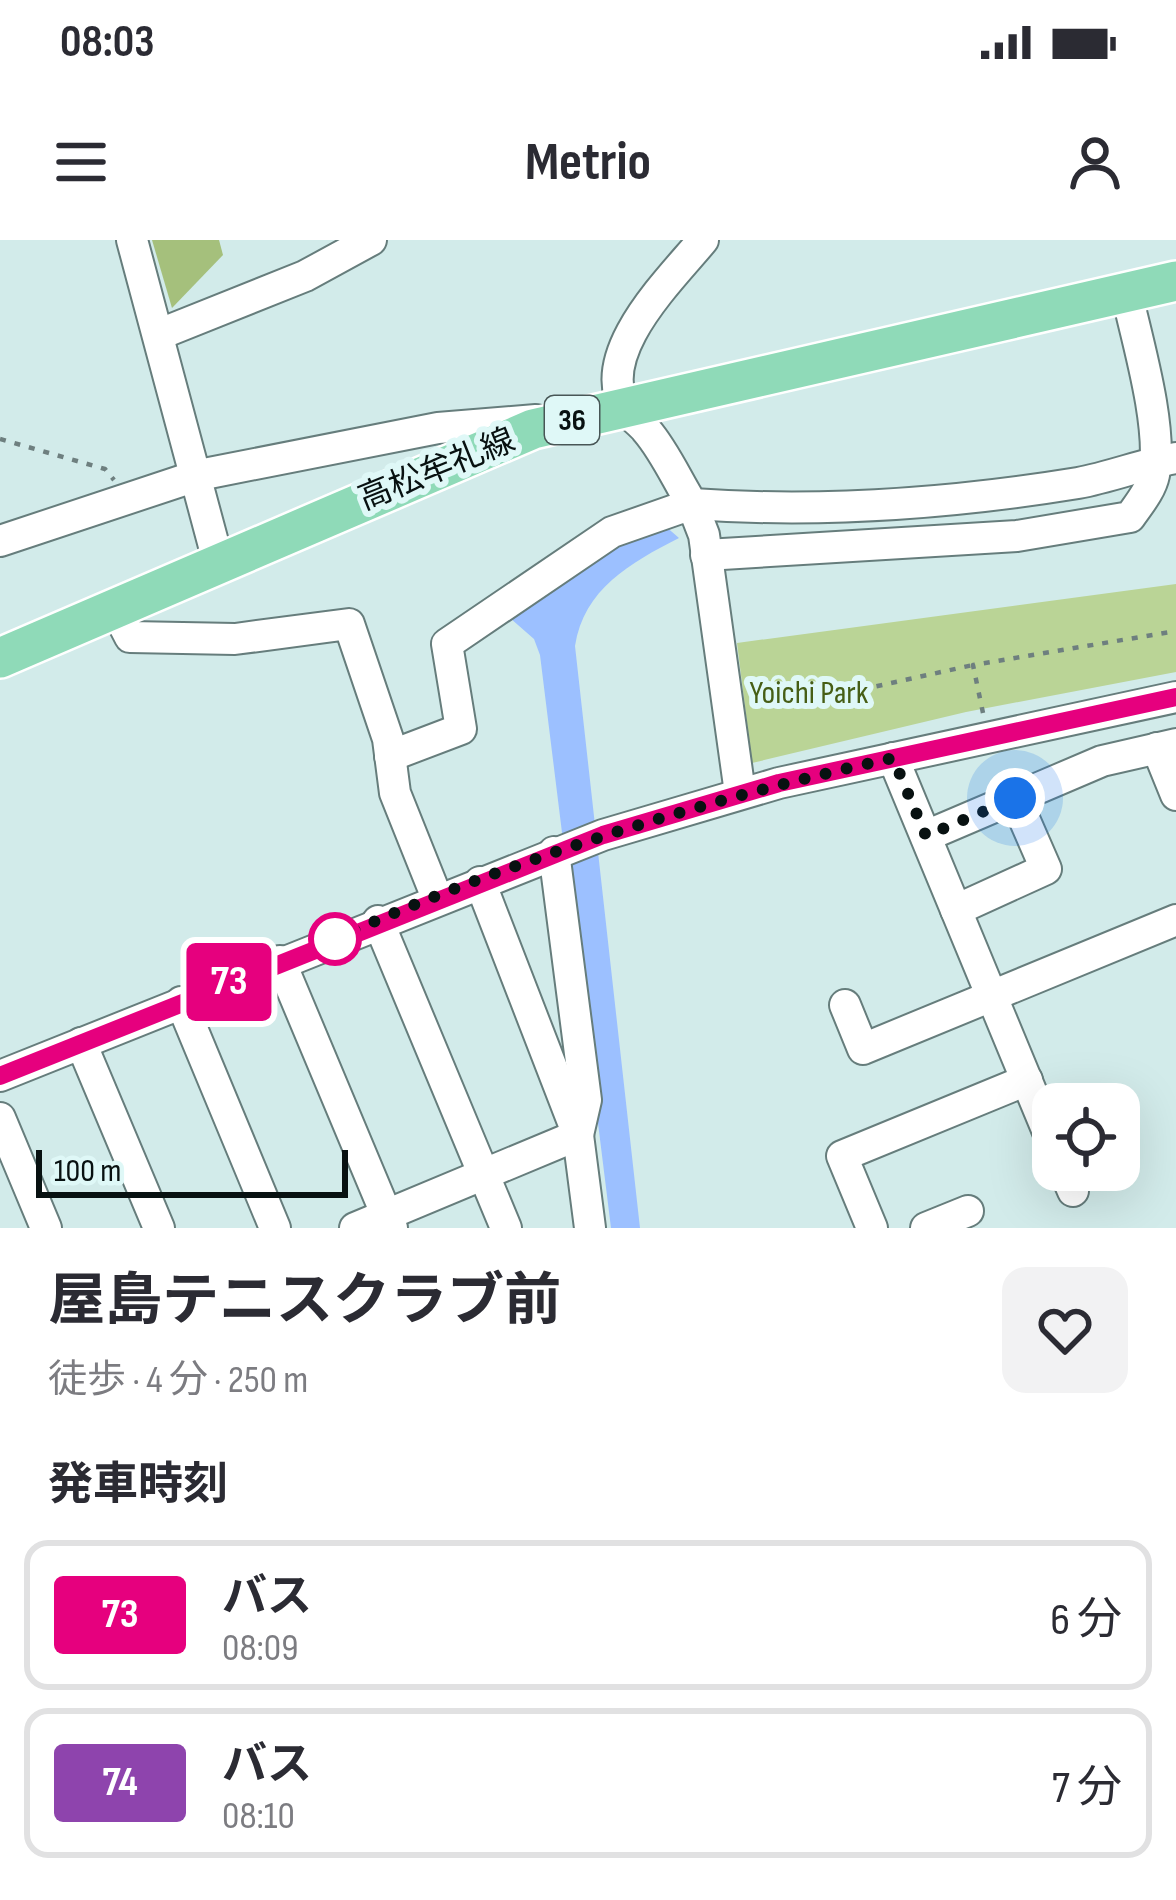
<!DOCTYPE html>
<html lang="ja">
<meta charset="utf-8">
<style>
:root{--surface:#fff;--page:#f2f2f3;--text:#2b2b33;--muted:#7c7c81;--line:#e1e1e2}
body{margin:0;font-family:"Sofia Sans Condensed","Noto Sans JP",sans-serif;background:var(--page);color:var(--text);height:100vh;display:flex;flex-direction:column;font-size:45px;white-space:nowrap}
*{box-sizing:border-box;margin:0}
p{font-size:39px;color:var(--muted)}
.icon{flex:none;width:66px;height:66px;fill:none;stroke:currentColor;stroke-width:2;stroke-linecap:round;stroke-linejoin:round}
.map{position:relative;height:988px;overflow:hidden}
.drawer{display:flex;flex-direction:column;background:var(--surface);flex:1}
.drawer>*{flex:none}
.badge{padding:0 24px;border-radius:9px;font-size:42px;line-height:78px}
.tools{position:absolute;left:1032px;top:843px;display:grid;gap:24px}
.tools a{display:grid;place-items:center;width:108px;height:108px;border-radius:24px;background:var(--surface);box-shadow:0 12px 48px #0002;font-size:60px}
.scale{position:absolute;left:36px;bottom:30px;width:312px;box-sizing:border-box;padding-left:12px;border:6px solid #081111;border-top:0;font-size:33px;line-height:42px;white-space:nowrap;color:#081111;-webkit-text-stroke:9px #dff8f7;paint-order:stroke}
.you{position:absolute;width:60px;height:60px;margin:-30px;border:9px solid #fff;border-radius:50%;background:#1a73e8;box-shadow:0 0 0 18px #1a73e833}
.map>.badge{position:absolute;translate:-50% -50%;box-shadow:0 0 0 6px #fff}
h2{padding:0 48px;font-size:45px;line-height:108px}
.round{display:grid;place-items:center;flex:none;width:126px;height:126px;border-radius:24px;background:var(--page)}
.headline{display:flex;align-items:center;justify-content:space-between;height:204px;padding:0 48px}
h1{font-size:57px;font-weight:700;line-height:90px}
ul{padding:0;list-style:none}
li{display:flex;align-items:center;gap:36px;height:150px;margin:0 24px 18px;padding:0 24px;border:6px solid var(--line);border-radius:24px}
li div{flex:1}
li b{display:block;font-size:45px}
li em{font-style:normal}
li .badge{min-width:132px;font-weight:700;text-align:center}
.status{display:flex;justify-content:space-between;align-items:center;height:84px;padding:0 60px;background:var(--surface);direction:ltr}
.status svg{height:33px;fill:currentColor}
header{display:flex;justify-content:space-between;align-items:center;height:156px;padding:0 48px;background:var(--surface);font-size:54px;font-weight:700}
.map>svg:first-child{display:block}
.green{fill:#bad496}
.forest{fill:#a5c07c}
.water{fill:#9cc0ff}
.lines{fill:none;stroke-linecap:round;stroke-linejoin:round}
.minor-casing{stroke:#667d7c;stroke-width:34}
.major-casing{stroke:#fff;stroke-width:44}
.path{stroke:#6e7f7f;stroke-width:4.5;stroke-dasharray:6 9;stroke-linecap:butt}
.minor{stroke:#fff;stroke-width:30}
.major{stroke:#8fdab8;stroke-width:39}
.line-casing{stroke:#fff;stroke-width:27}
.line{stroke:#e6007e;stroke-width:18}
.walk{stroke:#081111;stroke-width:12;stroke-dasharray:0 21.6}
.stop-dot{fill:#fff;stroke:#e6007e;stroke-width:6}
.labels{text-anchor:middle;stroke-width:12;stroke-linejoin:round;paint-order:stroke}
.shield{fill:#dff8f7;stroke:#485656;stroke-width:3}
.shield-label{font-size:30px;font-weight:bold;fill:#081111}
.street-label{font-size:33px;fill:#081111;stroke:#dff8f7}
.park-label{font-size:33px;fill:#465e15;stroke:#dff8f7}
</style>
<div class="status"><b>08:03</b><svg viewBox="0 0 49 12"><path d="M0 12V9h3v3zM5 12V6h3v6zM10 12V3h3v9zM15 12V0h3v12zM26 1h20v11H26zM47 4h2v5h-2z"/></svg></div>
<header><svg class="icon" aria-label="menu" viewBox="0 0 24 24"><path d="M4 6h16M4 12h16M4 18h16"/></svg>Metrio<svg class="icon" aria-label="person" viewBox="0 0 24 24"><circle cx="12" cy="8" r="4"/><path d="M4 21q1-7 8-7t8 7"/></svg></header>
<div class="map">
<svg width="1176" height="988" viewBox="0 0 1176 988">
<rect width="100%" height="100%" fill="#d2ebea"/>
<path class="green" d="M1176,344V432L966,472L752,523L737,403Z"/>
<path class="forest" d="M152,0H219L223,15L172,68Z"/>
<path class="water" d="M664,285L679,298C630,323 584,349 575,406L640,988H611L540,415L534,399L510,378L609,303Z"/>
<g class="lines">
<defs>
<g id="minor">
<path d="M132,0L218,321"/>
<path d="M703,0C671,39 590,116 627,171C633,178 642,184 647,191C665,212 677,240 692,264C822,273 949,264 1078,243C1111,237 1143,224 1176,218"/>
<path d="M160,94L305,36L371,0"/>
<path d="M0,301L199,235L438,188L536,180"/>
<path d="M706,315L1017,296L1130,277C1139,264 1151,250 1154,235C1163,188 1138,103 1127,55"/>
<path d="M115,368L130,397L235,399L349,384L388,499L395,553L437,658"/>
<path d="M1157,508L1176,555"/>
<path d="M390,516L461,489L447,404L612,292L692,264L704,295L740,553"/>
<path d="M893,518L1053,904"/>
<path d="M926,596L1102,521L1176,504"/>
<path d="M480,642L578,895L590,988"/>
<path d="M956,670L1046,629L1015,558"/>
<path d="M378,681L506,988"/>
<path d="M280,721L392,988"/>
<path d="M181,762L275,988"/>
<path d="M845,765L863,809L1176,680"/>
<path d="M81,803L159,988"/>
<path d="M0,836L603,595L779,543L1176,457"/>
<path d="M0,878L46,988"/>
<path d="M1064,930L1073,951"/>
<path d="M355,988L578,895L586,860L554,612"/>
<path d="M872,988L842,916L1027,840"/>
<path d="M926,988L968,971"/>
</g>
<path id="major" d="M0,418L533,189L1176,41"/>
</defs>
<use href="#minor" class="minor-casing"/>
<use href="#major" class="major-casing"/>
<g class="path">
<path d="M0,199L105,229L114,240"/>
<path d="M750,441L791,465L973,425"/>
<path d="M983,473L973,425L1176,391"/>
</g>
<use href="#minor" class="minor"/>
<use href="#major" class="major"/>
</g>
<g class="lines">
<defs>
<path id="line" d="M0,836L603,595L779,543L1176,457"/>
</defs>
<use href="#line" class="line-casing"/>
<use href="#line" class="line"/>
<path class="walk" d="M335,699C509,620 703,560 893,518L926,596L1015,558"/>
</g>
<circle class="stop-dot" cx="335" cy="699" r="24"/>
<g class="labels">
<rect class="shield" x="545" y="156" width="54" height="48" rx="9"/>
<g class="shield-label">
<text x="572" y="190">36</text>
</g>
<g class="street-label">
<text transform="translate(436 228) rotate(-22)" y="12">高松牟礼線</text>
</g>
<g class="park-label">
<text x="809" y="463">Yoichi Park</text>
</g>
</g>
</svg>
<div class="tools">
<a><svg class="icon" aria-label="locate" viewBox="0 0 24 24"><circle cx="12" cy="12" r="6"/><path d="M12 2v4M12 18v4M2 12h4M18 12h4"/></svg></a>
</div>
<div class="scale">100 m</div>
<div class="you" style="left:1015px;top:558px"></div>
<b class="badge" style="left:229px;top:742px;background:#e6007e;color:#fff">73</b>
</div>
<section class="drawer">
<div class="headline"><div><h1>屋島テニスクラブ前</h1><p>徒歩 · 4 分 · 250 m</p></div><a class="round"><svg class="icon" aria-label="heart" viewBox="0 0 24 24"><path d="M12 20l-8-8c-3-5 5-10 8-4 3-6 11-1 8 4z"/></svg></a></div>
<h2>発車時刻</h2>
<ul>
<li><span class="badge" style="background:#e6007e;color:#fff">73</span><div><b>バス</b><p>08:09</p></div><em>6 分</em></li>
<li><span class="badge" style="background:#8e44ad;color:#fff">74</span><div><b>バス</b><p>08:10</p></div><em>7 分</em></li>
</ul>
</section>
